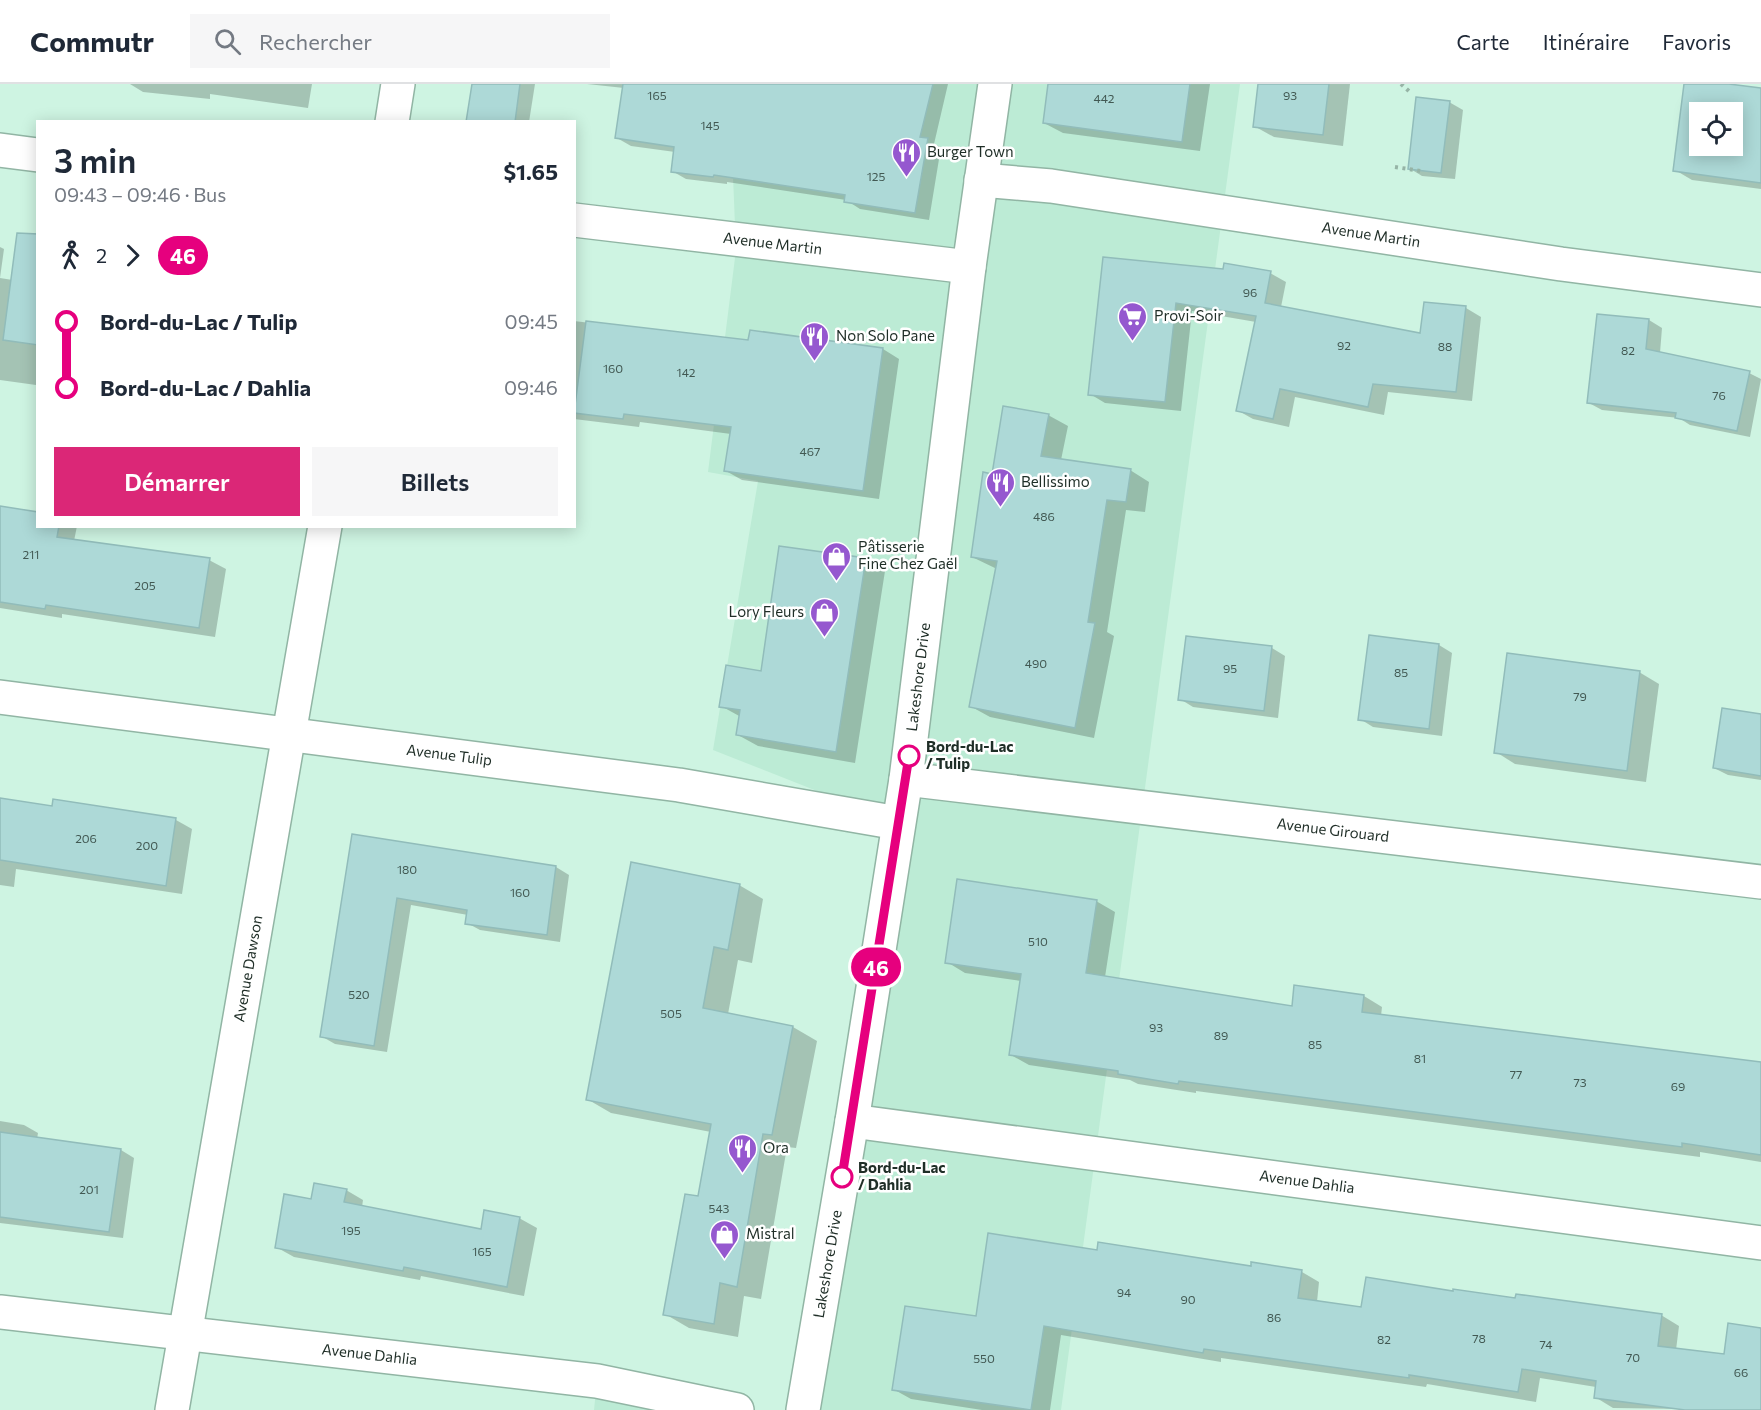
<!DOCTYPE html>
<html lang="fr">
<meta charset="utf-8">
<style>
:root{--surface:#fff;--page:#f6f6f7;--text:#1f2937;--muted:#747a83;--line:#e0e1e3;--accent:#db2777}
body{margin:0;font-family:Commissioner,sans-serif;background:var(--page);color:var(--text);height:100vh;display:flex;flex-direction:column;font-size:22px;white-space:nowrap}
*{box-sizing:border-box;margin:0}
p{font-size:20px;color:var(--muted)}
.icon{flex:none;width:33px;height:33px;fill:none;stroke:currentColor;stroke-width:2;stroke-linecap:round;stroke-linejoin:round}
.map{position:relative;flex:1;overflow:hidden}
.sheet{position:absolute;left:36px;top:36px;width:540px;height:408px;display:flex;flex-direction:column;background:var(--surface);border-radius:0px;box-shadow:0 3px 15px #0003}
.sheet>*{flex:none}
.badge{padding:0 12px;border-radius:20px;font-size:21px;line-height:39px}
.buttons{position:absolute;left:1689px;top:18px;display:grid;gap:12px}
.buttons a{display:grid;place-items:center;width:54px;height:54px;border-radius:0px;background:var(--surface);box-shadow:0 3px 15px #0003;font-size:30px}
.map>.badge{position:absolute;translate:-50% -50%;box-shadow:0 0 0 3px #fff}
.legs{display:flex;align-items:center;gap:9px;height:66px;padding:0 18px;font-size:20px}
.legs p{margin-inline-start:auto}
.headline{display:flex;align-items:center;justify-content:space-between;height:102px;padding:0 18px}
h1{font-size:33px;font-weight:600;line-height:45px}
.primary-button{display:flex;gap:12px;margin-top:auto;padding:12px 18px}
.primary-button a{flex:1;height:69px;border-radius:0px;background:var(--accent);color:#fff;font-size:24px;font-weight:600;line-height:69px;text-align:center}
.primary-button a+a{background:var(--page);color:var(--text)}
ul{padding:0 18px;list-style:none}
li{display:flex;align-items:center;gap:21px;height:66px;font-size:22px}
li i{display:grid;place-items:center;width:9px;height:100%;margin:0 8px;background:currentColor}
li i::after{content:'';width:15px;height:15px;margin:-8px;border:4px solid;border-radius:50%;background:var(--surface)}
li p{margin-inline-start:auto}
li:first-child i{background:linear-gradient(#0000 50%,currentColor 0)}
li:last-child i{background:linear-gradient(currentColor 50%,#0000 0)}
header{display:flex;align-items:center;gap:36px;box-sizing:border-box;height:84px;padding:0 30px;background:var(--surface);border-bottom:2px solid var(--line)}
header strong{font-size:28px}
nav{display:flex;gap:33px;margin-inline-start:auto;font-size:21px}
.search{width:420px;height:54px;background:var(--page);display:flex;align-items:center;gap:15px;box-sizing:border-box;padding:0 21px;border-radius:0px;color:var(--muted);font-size:22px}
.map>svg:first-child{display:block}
.built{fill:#bcebd5}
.shadow{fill:#0003;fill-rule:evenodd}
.building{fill:#add9d7;stroke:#91bcba;stroke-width:1.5;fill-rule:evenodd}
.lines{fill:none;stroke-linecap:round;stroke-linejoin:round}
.street-casing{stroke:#91b5a4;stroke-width:36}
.secondary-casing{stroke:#91b5a4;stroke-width:36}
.path{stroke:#96b4a6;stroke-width:4;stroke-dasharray:3 4.5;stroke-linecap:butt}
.street{stroke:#fff;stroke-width:33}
.secondary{stroke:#fff;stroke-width:33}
.line-1-casing{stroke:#fff;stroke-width:14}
.line-1{stroke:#e6007e;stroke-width:9}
.stop-1-dot{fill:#fff;stroke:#e6007e;stroke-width:3}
.labels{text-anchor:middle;stroke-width:5;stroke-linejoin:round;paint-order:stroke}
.number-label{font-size:12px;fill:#425953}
.poi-label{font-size:15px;fill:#1f2e27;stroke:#fff;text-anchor:start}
.street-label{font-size:15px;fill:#1f2e27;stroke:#fff}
.stop-label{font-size:15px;font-weight:bold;fill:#1f2e27;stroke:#fff;text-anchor:start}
</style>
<header>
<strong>Commutr</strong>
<div class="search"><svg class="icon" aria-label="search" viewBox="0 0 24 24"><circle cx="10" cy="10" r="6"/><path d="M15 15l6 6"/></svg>Rechercher</div>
<nav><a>Carte</a><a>Itinéraire</a><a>Favoris</a></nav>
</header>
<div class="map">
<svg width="1761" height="1326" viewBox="0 0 1761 1326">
<rect width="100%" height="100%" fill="#cef4e2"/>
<g class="built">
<path d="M754,0H1240L1061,1326H803L898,739L713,666L758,397L708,388L736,166L733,92Z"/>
<path d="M597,1297L737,1326H594Z"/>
</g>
<g class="shadow">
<path d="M130,0H312L308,24L210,10V15L143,8Z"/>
<path d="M473,0H535L529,38H467Z"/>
<path d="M587,0H948L934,60L941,63L929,136L860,125L846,116L727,98V100L686,95L672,87L675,68L631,62L617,54L624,4Z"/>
<path d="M1050,0H1210L1200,67L1063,49L1044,39Z"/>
<path d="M1259,0H1350L1343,62L1274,53L1254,42Z"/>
<path d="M1686,0H1718L1761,6V105L1692,96L1675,86ZM1700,28H1732V62H1700Z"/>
<path d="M1449,18L1463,26L1455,95L1422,92L1409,84Z"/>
<path d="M0,163L4,165L0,194L38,200L36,301L0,296Z"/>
<path d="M1104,175L1224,187L1270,189L1286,198L1281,223L1422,250L1466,224L1481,233L1472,317L1388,308L1384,331L1295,313L1289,343L1253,335L1237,326L1256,238L1192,227L1181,327L1105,319L1090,310Z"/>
<path d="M1599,231L1649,236L1662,244L1660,269L1749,289L1761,295L1750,353L1690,341L1679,334L1602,326L1589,319Z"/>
<path d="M574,237L750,258L883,265L899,275L879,415L742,396L726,387L731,350L640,338L639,343L574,335Z"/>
<path d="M1048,331L1068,342L1061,376L1130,386L1149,398L1145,428L1126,426L1107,548L1114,552L1094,654L990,633L970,622L997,485L972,473L993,391Z"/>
<path d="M0,423L38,442H77L74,457L209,476L226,485L215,553L62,530V534L0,524Z"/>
<path d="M865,475L885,487L855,679L758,662L738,651L741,633L721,622L763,589Z"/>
<path d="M1188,553L1272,564L1285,572L1278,634L1193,623L1180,615Z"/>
<path d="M1439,561L1452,569L1442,652L1373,643L1360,635Z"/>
<path d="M1639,588L1659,600L1646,698L1515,680L1496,668Z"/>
<path d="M1761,632V696L1728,691L1714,684Z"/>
<path d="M0,715L53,724L54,717L176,736L192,745L182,810L16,785L14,803L0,801Z"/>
<path d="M353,752L556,783L569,791L560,858L480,846L467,839L468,831L411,821L387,968L335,960L321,952Z"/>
<path d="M739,801L763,815L752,879L738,876L728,930L793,943L817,957L796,1064L787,1063L761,1215L744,1212L738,1253L689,1244L665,1230L700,1114L711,1048L611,1029L587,1015Z"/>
<path d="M1096,817L1115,828L1105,893L1293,924L1296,903L1364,912L1382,923L1381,932L1761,979V1078L1700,1068V1073L1196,1007V1009L1138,1000L1130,996L1029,981L1011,971L1021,897L965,889L947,878Z"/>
<path d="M0,1037L24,1041L38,1049L37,1055L121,1066L134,1074L123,1154L0,1139Z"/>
<path d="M346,1106L363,1116L362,1123L482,1147L519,1134L537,1144L524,1212L421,1192L420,1196L294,1173L276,1163L312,1116Z"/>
<path d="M1098,1168L1302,1188L1319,1198L1317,1218L1363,1225L1454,1209L1661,1231L1679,1242L1676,1266L1725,1272L1761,1245V1326L1613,1324L1595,1313L1596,1303L1540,1294L1536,1318L1427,1300L1426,1303L1221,1274V1278L1061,1251L1050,1326H982L911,1315L893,1305L977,1234Z"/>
</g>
<g class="building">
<path d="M472,0H520L515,38H466Z"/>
<path d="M623,0H933L920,53L928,54L915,129L844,118L845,111L714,91L713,93L671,88L674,63L615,54Z"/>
<path d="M1048,0H1190L1182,58L1043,39Z"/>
<path d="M1258,0H1329L1323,51L1253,43Z"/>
<path d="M1684,0H1729L1761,4V99L1673,87ZM1700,28H1732V62H1700Z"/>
<path d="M1416,13L1450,17L1441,89L1408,85Z"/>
<path d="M17,149L38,150V261L3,256Z"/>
<path d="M1103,173L1223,185L1224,179L1271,187L1265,219L1420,249L1424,218L1466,222L1456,308L1373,300L1368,323L1280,305L1273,335L1236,327L1256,232L1176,219L1165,318L1088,311Z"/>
<path d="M1597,230L1649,235L1646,265L1750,287L1737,347L1675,334L1676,329L1587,319Z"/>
<path d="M586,237L748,256L750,246L883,264L863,407L724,387L731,343L624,330L623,335L574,329Z"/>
<path d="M1003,322L1049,330L1041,372L1131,385L1126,418L1107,416L1088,538L1095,539L1075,644L969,623L997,477L971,473L983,388L992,390Z"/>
<path d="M0,422L38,428V442H59L57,453L210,474L199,544L46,521L45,525L0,518Z"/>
<path d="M779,462L866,474L836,668L736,651L740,626L719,623L726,581L761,587Z"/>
<path d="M1369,551L1439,560L1429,645L1358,636Z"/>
<path d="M1186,552L1272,562L1264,627L1178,616Z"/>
<path d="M1507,569L1640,587L1627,687L1494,669Z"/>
<path d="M1722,624L1761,630V692L1713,684Z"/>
<path d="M0,714L52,722L53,715L176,734L166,802L0,776Z"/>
<path d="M352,750L556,782L547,851L465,840L467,826L397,814L374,962L320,953Z"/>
<path d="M631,778L740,800L728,866L714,863L703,924L793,942L772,1051L763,1050L737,1203L720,1199L714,1240L663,1231L685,1110L698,1112L711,1040L586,1016Z"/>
<path d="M957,795L1097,816L1086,889L1292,922L1294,901L1364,911L1362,928L1761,978V1071L1682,1059V1063L1179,997L1178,1000L1118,990V987L1009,971L1021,890L945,879Z"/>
<path d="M0,1048L121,1065L109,1148L0,1133Z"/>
<path d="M314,1099L347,1105L344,1118L481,1145L484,1126L520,1133L507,1203L404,1183L403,1187L275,1164L284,1110L311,1115Z"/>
<path d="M988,1149L1097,1166L1098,1158L1251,1182V1178L1302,1186L1298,1214L1361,1223L1366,1193L1453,1207V1205L1515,1214L1516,1210L1662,1230L1658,1262L1724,1270L1728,1239L1761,1244V1326H1685L1594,1314L1596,1297L1522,1285L1518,1308L1409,1291V1294L1204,1265L1203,1269L1044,1242L1031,1326L892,1306L905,1222L976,1232Z"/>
</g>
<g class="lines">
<defs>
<g id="street">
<path d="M392,38L398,0"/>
<path d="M0,66L38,71"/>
<path id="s1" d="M981,96L1051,102L1561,180L1761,206"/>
<path id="s2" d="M574,136L969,183"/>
<path id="s3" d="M0,613L679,701L898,739"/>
<path id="s4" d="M906,695L1761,798"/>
<path id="s5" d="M852,1037L1761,1159"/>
<path id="s6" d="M0,1228L597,1297L737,1326"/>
<path id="s7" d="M172,1326L325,442"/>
</g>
<g id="secondary">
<path id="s8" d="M803,1326L852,1037L906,695L969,183L995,0"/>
</g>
</defs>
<use href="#street" class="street-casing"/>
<use href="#secondary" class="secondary-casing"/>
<g class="path">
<path d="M1401,0L1410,8"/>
<path d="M1395,83L1421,87"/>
</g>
<use href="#street" class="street"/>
<use href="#secondary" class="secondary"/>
</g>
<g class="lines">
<defs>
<path id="line-1" d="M842,1093L909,672"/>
</defs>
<use href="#line-1" class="line-1-casing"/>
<use href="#line-1" class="line-1"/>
</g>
<defs>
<symbol id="restaurant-pin" viewBox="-11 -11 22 30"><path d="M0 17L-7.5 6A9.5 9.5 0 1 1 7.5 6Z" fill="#9558cf" stroke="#fff"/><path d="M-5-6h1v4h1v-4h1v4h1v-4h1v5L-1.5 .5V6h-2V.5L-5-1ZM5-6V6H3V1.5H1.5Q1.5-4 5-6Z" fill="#fff"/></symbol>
<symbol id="supermarket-pin" viewBox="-11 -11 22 30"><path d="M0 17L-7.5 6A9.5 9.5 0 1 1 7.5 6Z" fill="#9558cf" stroke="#fff"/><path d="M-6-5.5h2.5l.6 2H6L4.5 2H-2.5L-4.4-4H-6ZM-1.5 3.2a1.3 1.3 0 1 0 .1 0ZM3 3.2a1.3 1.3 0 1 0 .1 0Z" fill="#fff"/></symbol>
<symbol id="shop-pin" viewBox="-11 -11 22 30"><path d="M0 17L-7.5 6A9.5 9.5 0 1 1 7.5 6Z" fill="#9558cf" stroke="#fff"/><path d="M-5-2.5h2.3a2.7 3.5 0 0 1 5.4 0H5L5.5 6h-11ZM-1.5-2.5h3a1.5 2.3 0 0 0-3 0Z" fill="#fff"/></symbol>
</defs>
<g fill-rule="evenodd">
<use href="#restaurant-pin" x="890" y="52" width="33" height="45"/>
<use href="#supermarket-pin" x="1116" y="216" width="33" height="45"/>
<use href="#restaurant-pin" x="798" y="236" width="33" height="45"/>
<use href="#restaurant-pin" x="984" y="382" width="33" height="45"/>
<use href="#shop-pin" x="820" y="456" width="33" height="45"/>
<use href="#shop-pin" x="808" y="512" width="33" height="45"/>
<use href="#restaurant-pin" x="726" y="1048" width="33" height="45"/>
<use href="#shop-pin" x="708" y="1134" width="33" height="45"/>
</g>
<g class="stop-1-dot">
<circle cx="909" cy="672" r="10"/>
<circle cx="842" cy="1093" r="10"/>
</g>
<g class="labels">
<g class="number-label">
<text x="657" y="16">165</text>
<text x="1290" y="16">93</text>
<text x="1104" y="19">442</text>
<text x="710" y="46">145</text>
<text x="876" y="97">125</text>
<text x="1250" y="213">96</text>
<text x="1344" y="266">92</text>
<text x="1445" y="267">88</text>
<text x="1628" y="271">82</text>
<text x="613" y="289">160</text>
<text x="686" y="293">142</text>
<text x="1719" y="316">76</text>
<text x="810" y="372">467</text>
<text x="1044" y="437">486</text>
<text x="31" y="475">211</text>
<text x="145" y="506">205</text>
<text x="1036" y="584">490</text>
<text x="1230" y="589">95</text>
<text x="1401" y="593">85</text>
<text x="1580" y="617">79</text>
<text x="86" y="759">206</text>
<text x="147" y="766">200</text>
<text x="407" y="790">180</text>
<text x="520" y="813">160</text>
<text x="1038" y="862">510</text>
<text x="359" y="915">520</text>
<text x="671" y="934">505</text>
<text x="1156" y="948">93</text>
<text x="1221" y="956">89</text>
<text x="1315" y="965">85</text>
<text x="1420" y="979">81</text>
<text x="1516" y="995">77</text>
<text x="1580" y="1003">73</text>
<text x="1678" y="1007">69</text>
<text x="89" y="1110">201</text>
<text x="719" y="1129">543</text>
<text x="351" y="1151">195</text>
<text x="482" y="1172">165</text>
<text x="1124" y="1213">94</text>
<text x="1188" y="1220">90</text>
<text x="1274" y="1238">86</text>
<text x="1479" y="1259">78</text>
<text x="1384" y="1260">82</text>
<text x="1546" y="1265">74</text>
<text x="1633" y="1278">70</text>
<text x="984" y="1279">550</text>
<text x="1741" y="1293">66</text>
</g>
<g class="poi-label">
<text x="927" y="73">Burger Town</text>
<text x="1154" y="237">Provi-Soir</text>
<text x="836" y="257">Non Solo Pane</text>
<text x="1021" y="403">Bellissimo</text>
<text x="858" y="468">Pâtisserie<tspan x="858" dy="17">Fine Chez Gaël</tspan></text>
<text x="804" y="533" text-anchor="end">Lory Fleurs</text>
<text x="763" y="1069">Ora</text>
<text x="746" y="1155">Mistral</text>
</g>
<g class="street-label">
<text dy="5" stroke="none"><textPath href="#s1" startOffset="394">Avenue Martin</textPath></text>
<text dy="5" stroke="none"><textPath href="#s2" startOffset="200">Avenue Martin</textPath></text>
<text dy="5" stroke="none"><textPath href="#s8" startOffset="742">Lakeshore Drive</textPath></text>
<text dy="5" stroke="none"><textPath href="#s3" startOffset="453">Avenue Tulip</textPath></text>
<text dy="5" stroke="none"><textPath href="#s4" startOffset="430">Avenue Girouard</textPath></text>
<text dy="5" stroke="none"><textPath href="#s7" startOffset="448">Avenue Dawson</textPath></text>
<text dy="5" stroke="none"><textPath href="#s5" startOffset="459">Avenue Dahlia</textPath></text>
<text dy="5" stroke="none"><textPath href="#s8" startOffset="148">Lakeshore Drive</textPath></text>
<text dy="5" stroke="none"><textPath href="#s6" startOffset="372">Avenue Dahlia</textPath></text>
</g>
<g class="stop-label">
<text x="926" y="668">Bord-du-Lac<tspan x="926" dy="17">/ Tulip</tspan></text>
<text x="858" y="1089">Bord-du-Lac<tspan x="858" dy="17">/ Dahlia</tspan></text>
</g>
</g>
</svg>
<div class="buttons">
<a><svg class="icon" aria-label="locate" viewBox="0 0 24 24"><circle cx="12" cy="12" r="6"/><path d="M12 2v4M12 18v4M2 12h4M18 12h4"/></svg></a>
</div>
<b class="badge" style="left:876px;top:883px;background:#e6007e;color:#fff">46</b>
<section class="sheet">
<div class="headline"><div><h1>3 min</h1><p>09:43 – 09:46 · Bus</p></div><b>$1.65</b></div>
<div class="legs"><svg class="icon" aria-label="walk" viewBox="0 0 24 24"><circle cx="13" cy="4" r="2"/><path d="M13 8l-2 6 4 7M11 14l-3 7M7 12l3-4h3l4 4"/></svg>2<svg class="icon" aria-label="forward" viewBox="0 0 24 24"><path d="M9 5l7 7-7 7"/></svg><b class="badge" style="background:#e6007e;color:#fff">46</b></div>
<ul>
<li><i style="color:#e6007e"></i><b>Bord-du-Lac / Tulip</b><p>09:45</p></li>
<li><i style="color:#e6007e"></i><b>Bord-du-Lac / Dahlia</b><p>09:46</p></li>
</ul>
<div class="primary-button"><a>Démarrer</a><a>Billets</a></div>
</section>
</div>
